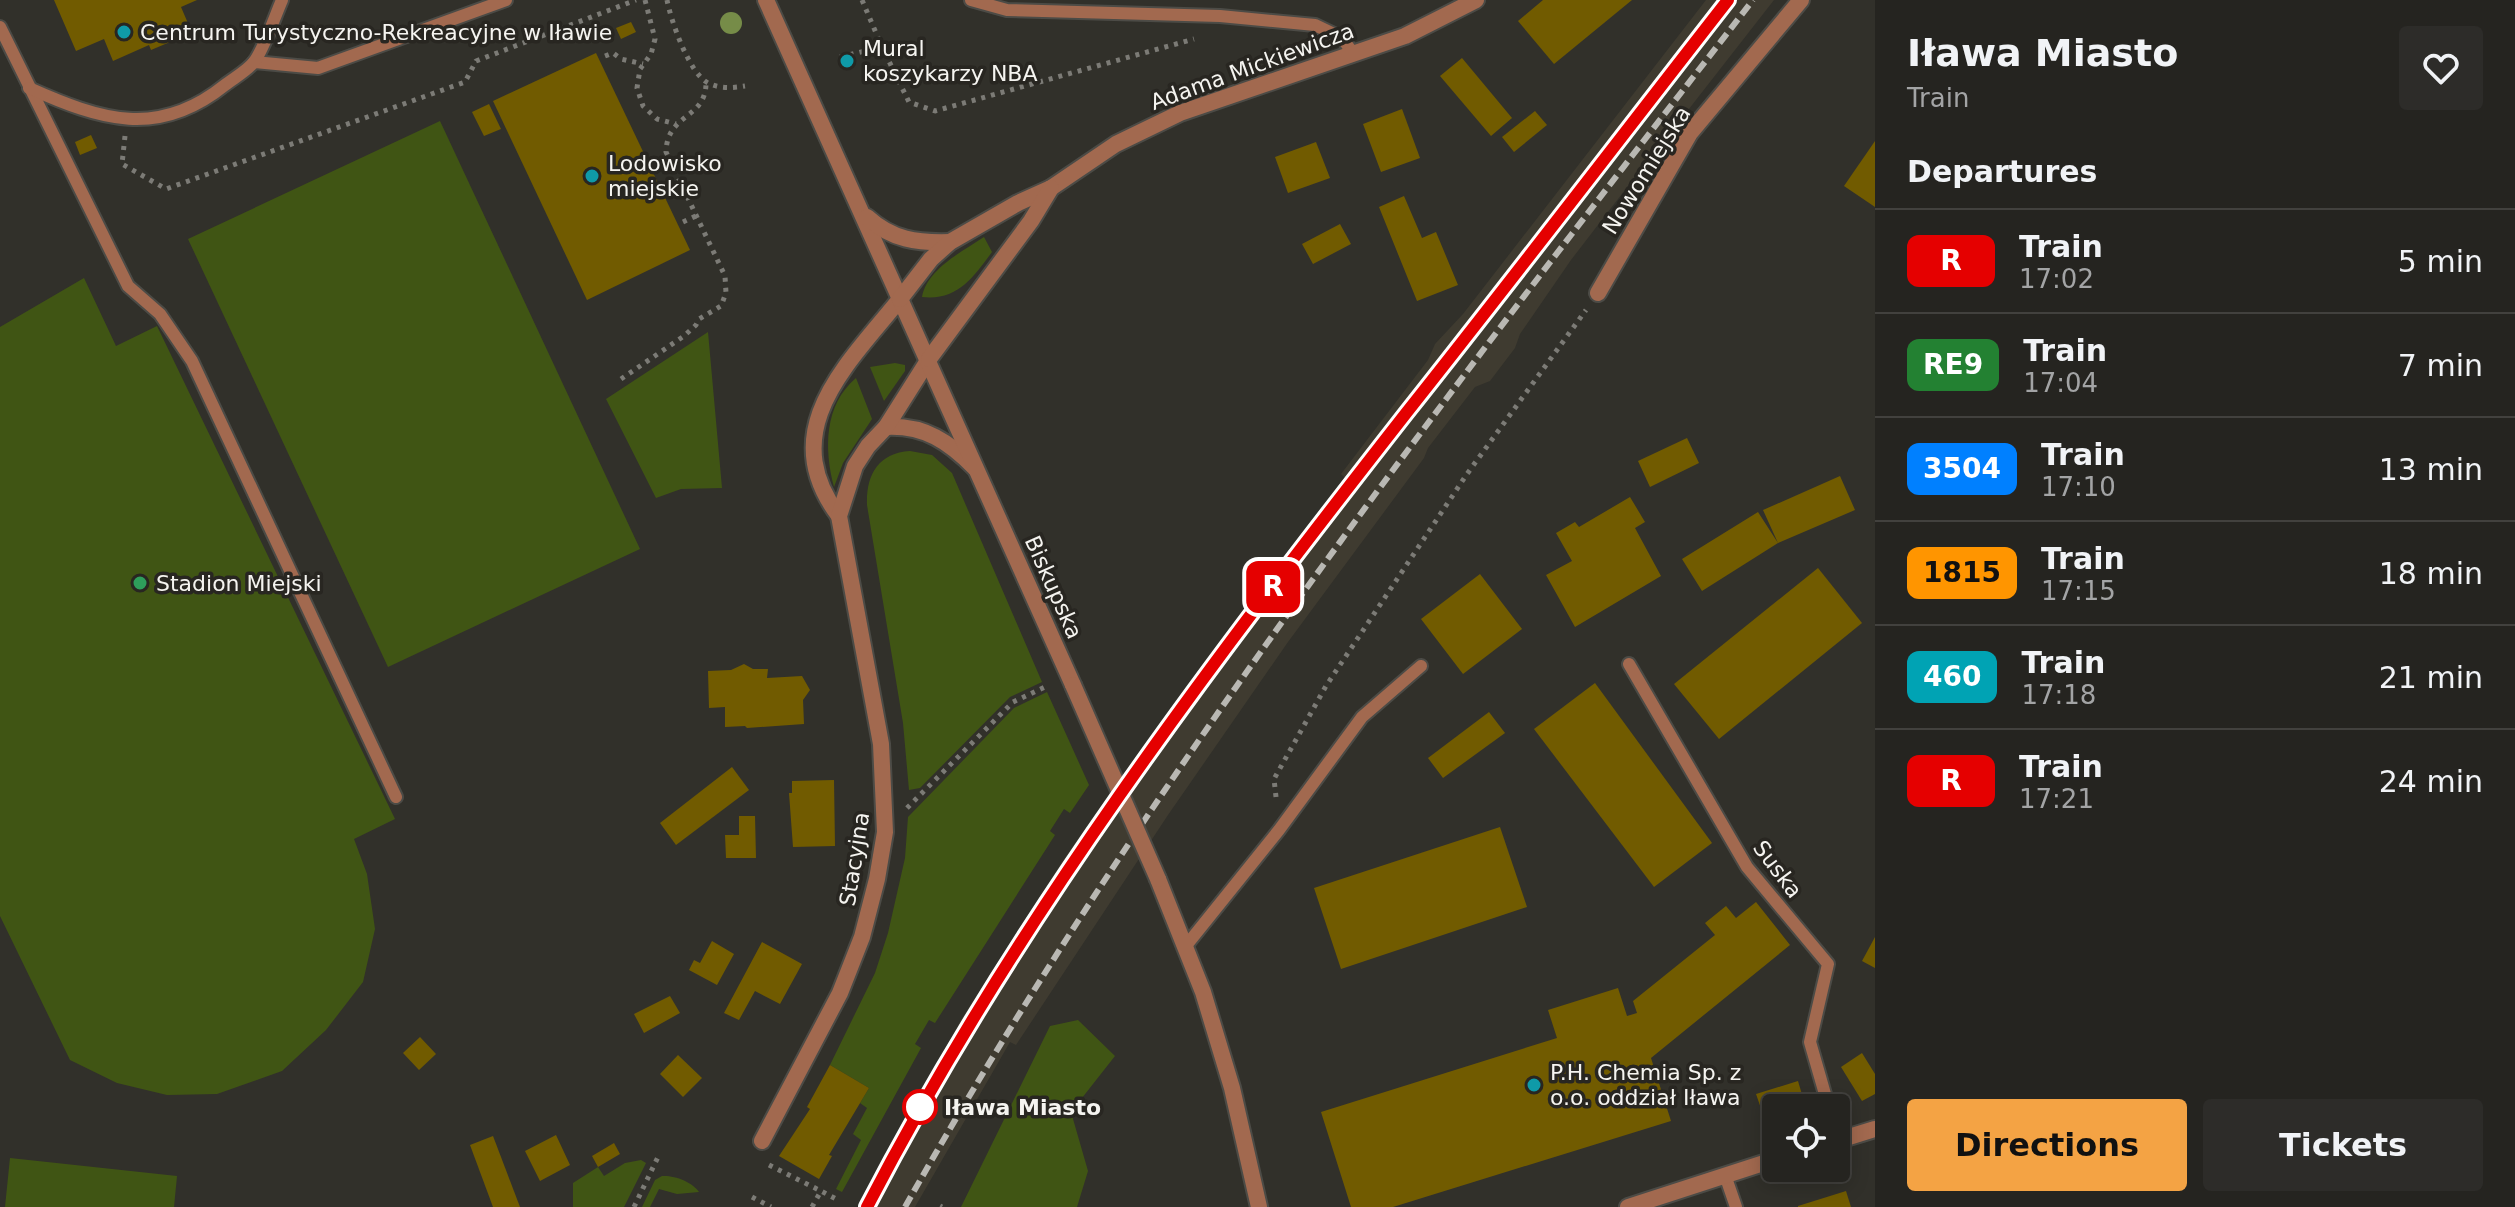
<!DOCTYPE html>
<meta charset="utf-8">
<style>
:root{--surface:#252420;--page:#2d2c29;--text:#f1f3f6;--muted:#a3a4a5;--line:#42413e;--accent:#f4a344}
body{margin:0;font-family:"DejaVu Sans",sans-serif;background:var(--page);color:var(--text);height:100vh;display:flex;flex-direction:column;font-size:30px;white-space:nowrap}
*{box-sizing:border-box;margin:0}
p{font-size:26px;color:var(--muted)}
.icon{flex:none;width:44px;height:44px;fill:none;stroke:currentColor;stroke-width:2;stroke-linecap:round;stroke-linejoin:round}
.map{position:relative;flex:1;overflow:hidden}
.details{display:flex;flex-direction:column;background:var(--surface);width:640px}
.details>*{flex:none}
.badge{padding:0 16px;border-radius:12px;font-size:28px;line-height:52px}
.tools{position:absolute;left:1762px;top:1094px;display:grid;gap:16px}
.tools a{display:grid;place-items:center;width:88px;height:88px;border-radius:8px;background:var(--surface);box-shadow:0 4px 20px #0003,0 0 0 2px var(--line);font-size:40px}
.map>.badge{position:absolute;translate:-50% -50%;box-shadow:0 0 0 4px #fff}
h2{padding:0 32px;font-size:30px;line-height:72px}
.round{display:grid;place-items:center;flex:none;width:84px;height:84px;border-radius:8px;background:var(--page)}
.summary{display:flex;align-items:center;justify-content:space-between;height:136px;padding:0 32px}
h1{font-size:38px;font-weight:600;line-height:60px}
.cta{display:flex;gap:16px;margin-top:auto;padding:16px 32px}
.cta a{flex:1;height:92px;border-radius:8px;background:var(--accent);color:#111;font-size:32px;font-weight:600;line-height:92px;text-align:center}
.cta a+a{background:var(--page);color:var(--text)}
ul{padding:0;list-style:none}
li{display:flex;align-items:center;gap:24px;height:104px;padding:0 32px;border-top:2px solid var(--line)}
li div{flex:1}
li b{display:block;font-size:30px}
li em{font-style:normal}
li .badge{min-width:88px;font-weight:700;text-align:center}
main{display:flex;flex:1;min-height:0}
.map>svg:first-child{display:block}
.built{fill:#3f3b30}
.green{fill:#405514}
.building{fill:#715b00}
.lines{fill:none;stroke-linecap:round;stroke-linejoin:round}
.service-casing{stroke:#4c4b46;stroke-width:16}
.minor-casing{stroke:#4c4b46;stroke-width:20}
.tertiary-casing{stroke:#4c4b46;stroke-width:20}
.path{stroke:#7c7b76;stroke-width:5;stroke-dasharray:4 6;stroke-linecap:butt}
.service{stroke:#a2694f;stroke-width:12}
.minor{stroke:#a2694f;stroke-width:16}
.tertiary{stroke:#a2694f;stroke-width:16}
.rail{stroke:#b9b8b3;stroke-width:6;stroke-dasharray:12 6;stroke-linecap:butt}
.tertiary-bridge-casing{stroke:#4c4b46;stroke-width:20;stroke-linecap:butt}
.tertiary-bridge{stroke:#a2694f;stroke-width:16}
.tree{fill:#768c48}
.line-casing{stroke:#fff;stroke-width:18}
.line{stroke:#e50000;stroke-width:12}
.culture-dot{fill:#0f9aa8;stroke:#282621;stroke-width:3}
.leisure-dot{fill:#2e9e5b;stroke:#282621;stroke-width:3}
.stop-dot{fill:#fff;stroke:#e50000;stroke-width:4}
.labels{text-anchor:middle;stroke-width:7;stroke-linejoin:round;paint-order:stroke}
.poi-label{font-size:22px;fill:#f5f4f0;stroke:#282621;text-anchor:start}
.street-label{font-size:22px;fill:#f5f4f0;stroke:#282621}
.stop-label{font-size:22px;font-weight:bold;fill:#f5f4f0;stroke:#282621;text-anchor:start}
</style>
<main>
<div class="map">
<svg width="1875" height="1207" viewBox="0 0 1875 1207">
<rect width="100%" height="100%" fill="#31302a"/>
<path class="built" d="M1706,0H1774L1671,132L1665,149L1653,164L1638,173L1571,260L1520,334L1515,348L1490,381L1475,387L1428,448L1424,458L1288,642L1168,815L1016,1045L1010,1042L915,1207H858L961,1020L1062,862L1114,787L1178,699L1346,479L1341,474L1428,360L1435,344L1463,314Z"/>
<g class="green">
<path d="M440,121L640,549L388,667L188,239Z"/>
<path d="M984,237L992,252C973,278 957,301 922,297C927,269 963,251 984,237Z"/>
<path d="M84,278L116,346L157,326L395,819L354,839L367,874L375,929L363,982L326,1030L282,1071L217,1094L167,1095L117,1083L70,1060L0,916V327Z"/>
<path d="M708,332L722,488L681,489L656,498L606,399Z"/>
<path d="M895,363L905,365V371L884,401L870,367Z"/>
<path d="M856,378L872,419L843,463L834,487C824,449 824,405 856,378Z"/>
<path d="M910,451L932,455L952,473L1042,682L1010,697L920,788L909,790L903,723L867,505C866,475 878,453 910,451Z"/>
<path d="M1047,692L1089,785L1070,813L1064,809L1050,831L1055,835L935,1023L929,1020L915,1044L921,1048L842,1192L836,1189L861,1140L853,1134L867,1108L860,1103L869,1088L830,1065L875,973L888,933L905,858L908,817L1014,708Z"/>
<path d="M1078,1020L1115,1056L1071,1112L1088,1171L1077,1207H961L1050,1026Z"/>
<path d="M10,1158L177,1176L174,1207H5Z"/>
<path d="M641,1160L646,1163L624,1207H573V1183L598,1167L604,1176L625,1163Z"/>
<path d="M662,1176C674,1175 693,1182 699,1192L677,1194L659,1189L650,1207H642L655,1180Z"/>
</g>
<g class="building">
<path d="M54,0H197L181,7L190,28L168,37L170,42L151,50L149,45L113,61L104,39L76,51Z"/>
<path d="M1543,0H1632L1554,64L1518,21Z"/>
<path d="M631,22L636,32L621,39L616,28Z"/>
<path d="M596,53L690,250L587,300L493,101Z"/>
<path d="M1462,58L1512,118L1491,136L1440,76Z"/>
<path d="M489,104L501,129L484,136L472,112Z"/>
<path d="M1402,109L1420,158L1381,172L1363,124Z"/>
<path d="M1535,111L1547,125L1514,152L1502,137Z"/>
<path d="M91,135L97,148L80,155L75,142Z"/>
<path d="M1875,141V207L1844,186Z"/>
<path d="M1316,142L1330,178L1288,193L1275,157Z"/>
<path d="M1404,196L1422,238L1436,232L1458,285L1417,301L1379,207Z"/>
<path d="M1340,224L1351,244L1313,264L1302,244Z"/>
<path d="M1687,438L1699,463L1650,487L1638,461Z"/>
<path d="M1840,476L1855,510L1778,543L1702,591L1682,559L1758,512L1778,543L1763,510Z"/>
<path d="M1630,497L1645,522L1635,528L1661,576L1575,627L1546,575L1572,561L1556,533L1575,522L1579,527Z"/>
<path d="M1818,568L1862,623L1719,739L1674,684Z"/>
<path d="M1480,574L1522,629L1463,674L1421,619Z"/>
<path d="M744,664L753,669H768L767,678L802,676L810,690L803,700L804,724L747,728L745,726L725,727V707L709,708L708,671L731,670Z"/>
<path d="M1595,683L1712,843L1654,887L1534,729Z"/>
<path d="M1489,712L1505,733L1443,778L1428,758Z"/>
<path d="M732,767L749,790L676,845L660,823Z"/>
<path d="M834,780L835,846L793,847L789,793H792V781Z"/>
<path d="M739,816H755L756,858H726L725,835H739Z"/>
<path d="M1500,827L1527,907L1341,969L1314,888Z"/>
<path d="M1756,902L1790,945L1651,1058L1671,1121L1393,1207H1351L1321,1112L1557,1038L1548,1010L1618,988L1627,1016L1637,1013L1633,1001L1715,935L1705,923L1726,906L1736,918Z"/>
<path d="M1875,937V968L1862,961Z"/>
<path d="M712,941L734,954L717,985L689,970L694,960L700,963Z"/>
<path d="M762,942L802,964L780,1004L755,991L739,1020L724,1013Z"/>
<path d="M670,996L680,1013L644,1033L634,1014Z"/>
<path d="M420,1037L436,1054L419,1070L403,1053Z"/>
<path d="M1862,1053L1875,1074V1094L1862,1101L1841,1067Z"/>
<path d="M678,1055L702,1078L683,1097L660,1074Z"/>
<path d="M830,1065L869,1088L829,1155L832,1156L819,1179L779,1156L810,1109L807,1107Z"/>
<path d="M1798,1081L1806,1108H1776V1120L1766,1123L1756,1094Z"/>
<path d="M556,1135L570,1165L540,1181L525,1151Z"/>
<path d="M493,1136L520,1207H493L470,1145Z"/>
<path d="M614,1143L620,1154L598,1167L592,1156Z"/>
<path d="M1846,1191L1851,1207H1798V1206Z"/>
</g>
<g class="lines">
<defs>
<g id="service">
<path d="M971,0L1007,10L1220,16L1315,25L1342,38L1353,53"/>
<path d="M0,27L128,286L160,314L192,361L396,797"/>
<path d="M254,62L318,68L506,0"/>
<path d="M29,88C101,120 158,139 225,85C234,78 247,71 254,62C264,49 275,16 282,0"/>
<path d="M1629,664L1747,867L1828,964L1810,1042L1829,1108"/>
<path d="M1185,947L1279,830L1362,717L1421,666"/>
<path d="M1725,1175L1736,1207"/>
</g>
<g id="minor">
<path d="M1598,293L1690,133L1801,0"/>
<path d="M886,427C925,425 949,442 975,468"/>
<path d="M839,516C774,430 848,364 900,299"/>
<path d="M762,1141L840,993L862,937L877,879L885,832L881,744L839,516L855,466L868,446L886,427L929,359"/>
<path d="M1836,1141L1875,1129"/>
<path d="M1628,1207L1776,1159"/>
</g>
<g id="tertiary">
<path d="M766,0L1073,685"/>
<path d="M867,217C892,240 917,243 950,242"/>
<path d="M900,299L931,259L950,242L1018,203L1051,188L1116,144L1180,113L1405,36L1476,0"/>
<path d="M929,359L1031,221L1051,188"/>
<path d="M1158,879L1203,992L1232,1088L1259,1207"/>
</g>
</defs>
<use href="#service" class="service-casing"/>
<use href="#minor" class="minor-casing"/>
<use href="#tertiary" class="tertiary-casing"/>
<g class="path">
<path d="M645,0L655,39L651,54L640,69L637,88L643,106L657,119L676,124"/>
<path d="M667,0C671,21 689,73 708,83C720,89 732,88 745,86"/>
<path d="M862,0L882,47"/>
<path d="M605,56L613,53L621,59L643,64"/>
<path d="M840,57L882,47L909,102L935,111L1194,39"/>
<path d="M125,136L122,164L166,189L465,82L476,61L636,0"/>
<path d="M683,222L696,216"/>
<path d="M621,379L684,336L696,325L699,319L721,306L726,293L725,276L666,152C667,113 706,119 706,83"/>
<path d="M1276,797L1274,779L1326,686L1467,474L1586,310"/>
<path d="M907,808L1013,702L1049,685"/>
<path d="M769,1165L821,1191"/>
<path d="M752,1197L771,1207"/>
<path d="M940,1206L942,1207"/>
<path d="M634,1207L658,1157"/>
<path d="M812,1207L821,1191L838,1200"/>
</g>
<use href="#service" class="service"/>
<use href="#minor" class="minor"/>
<use href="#tertiary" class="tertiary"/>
<g class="rail">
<path d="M866,1207C1006,936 1188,694 1375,454C1493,303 1610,151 1728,0"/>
<path d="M905,1207C1147,777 1451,389 1753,0"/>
</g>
<defs>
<path id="tertiary-bridge" d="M1073,685L1158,879"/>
</defs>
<use href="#tertiary-bridge" class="tertiary-bridge-casing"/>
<use href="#tertiary-bridge" class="tertiary-bridge"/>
</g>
<circle class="tree" cx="731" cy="23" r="11"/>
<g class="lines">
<defs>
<path id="line" d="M867,1207C1015,921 1209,665 1407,412C1515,276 1621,137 1728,0"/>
</defs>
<use href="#line" class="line-casing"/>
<use href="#line" class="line"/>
</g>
<g class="culture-dot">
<circle cx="124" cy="32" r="8"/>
<circle cx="847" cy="61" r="8"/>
<circle cx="592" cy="176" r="8"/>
<circle cx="1534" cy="1085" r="8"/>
</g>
<circle class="leisure-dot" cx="140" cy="583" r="8"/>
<circle class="stop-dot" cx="920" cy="1107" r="16"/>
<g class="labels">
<g class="poi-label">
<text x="140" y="40">Centrum Turystyczno-Rekreacyjne w Iławie</text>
<text x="863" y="56">Mural<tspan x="863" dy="25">koszykarzy NBA</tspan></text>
<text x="608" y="171">Lodowisko<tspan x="608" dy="25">miejskie</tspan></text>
<text x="156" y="591">Stadion Miejski</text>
<text x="1550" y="1080">P.H. Chemia Sp. z<tspan x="1550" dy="25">o.o. oddział Iława</tspan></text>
</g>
<g class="street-label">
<text transform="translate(1252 66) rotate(-20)" y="8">Adama Mickiewicza</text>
<text transform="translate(1646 170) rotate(-58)" y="8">Nowomiejska</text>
<text transform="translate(1054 587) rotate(66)" y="8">Biskupska</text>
<text transform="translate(854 859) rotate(-81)" y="8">Stacyjna</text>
<text transform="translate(1778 869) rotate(53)" y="8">Suska</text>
</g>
<g class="stop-label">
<text x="944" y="1115">Iława Miasto</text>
</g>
</g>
</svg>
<div class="tools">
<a><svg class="icon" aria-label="locate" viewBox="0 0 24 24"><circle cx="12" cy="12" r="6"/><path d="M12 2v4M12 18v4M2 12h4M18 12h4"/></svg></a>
</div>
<b class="badge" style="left:1273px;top:587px;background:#e50000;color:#fff">R</b>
</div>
<section class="details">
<div class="summary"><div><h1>Iława Miasto</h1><p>Train</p></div><a class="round"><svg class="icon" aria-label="heart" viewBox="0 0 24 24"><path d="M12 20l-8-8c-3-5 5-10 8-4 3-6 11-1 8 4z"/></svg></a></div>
<h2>Departures</h2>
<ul>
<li><span class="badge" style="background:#e50000;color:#fff">R</span><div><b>Train</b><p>17:02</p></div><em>5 min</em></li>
<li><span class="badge" style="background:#238132;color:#fff">RE9</span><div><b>Train</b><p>17:04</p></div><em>7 min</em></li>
<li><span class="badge" style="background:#0080ff;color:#fff">3504</span><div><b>Train</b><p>17:10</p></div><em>13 min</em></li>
<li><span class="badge" style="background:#ff9500;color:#111">1815</span><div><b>Train</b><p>17:15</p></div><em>18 min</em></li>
<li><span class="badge" style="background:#00a3b4;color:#fff">460</span><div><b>Train</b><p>17:18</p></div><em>21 min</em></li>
<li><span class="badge" style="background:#e50000;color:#fff">R</span><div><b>Train</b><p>17:21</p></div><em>24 min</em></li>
</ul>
<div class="cta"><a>Directions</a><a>Tickets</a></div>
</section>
</main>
